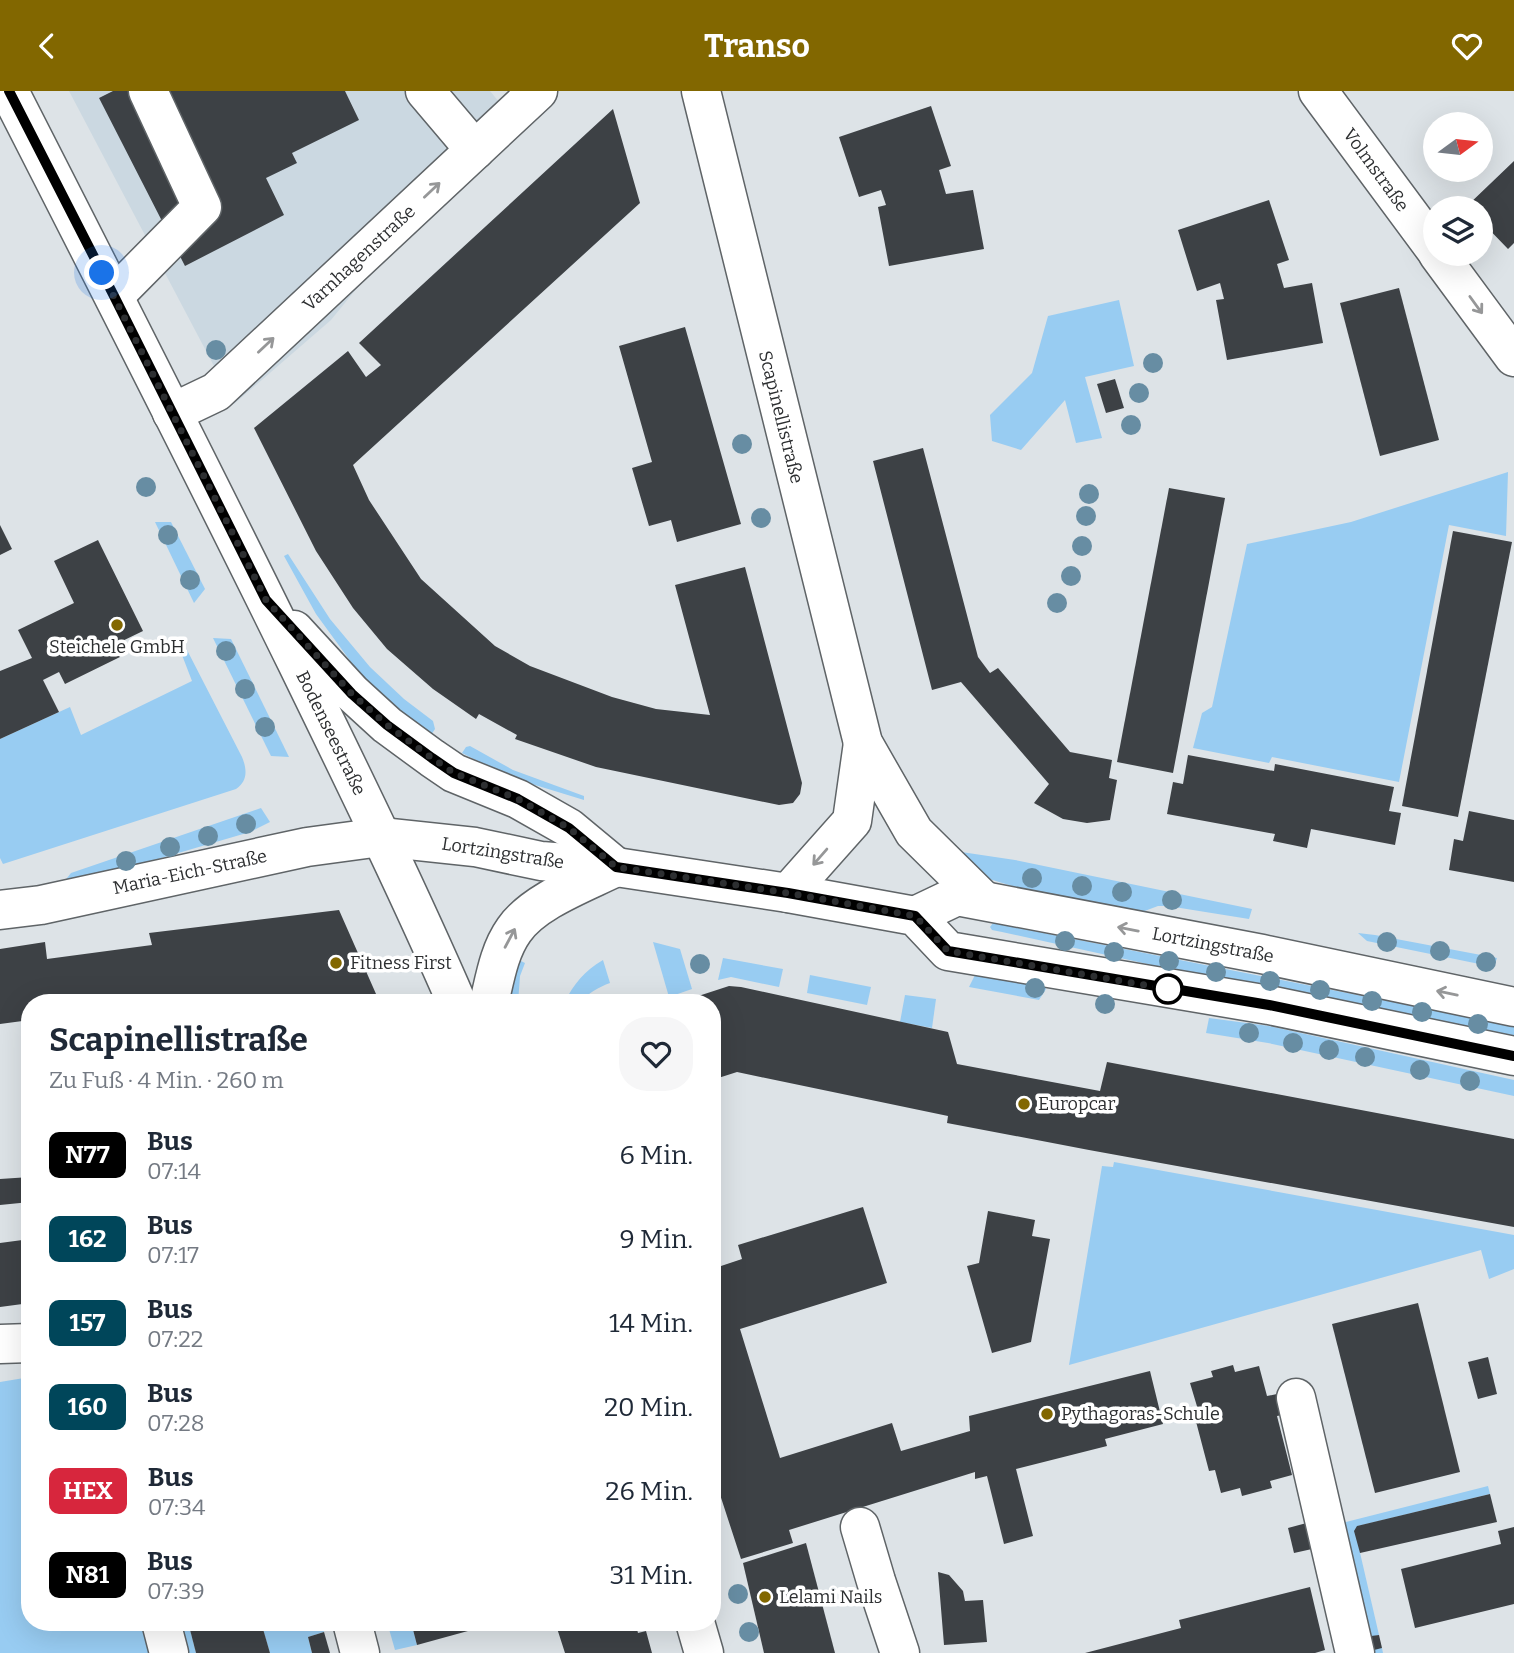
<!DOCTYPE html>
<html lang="de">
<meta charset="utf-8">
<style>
:root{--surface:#fff;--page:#f6f6f7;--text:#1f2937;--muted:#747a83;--accent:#826700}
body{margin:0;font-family:Bitter,serif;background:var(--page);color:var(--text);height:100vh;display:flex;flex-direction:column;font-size:26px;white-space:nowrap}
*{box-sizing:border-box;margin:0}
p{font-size:23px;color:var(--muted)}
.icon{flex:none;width:38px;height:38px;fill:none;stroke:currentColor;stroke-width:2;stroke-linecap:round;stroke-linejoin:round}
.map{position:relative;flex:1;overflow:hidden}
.panel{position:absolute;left:21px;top:903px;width:700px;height:637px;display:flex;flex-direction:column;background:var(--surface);border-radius:28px;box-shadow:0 7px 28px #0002}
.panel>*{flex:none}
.badge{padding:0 14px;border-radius:10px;font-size:24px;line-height:46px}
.needle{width:46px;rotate:75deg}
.controls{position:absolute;left:1423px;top:21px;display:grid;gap:14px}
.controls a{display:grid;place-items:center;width:70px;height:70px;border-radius:50%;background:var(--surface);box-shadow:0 7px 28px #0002;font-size:35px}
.you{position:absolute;width:35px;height:35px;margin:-18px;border:5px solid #fff;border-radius:50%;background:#1a73e8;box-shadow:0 0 0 10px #1a73e833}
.map>.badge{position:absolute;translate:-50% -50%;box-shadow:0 0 0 4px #fff}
.round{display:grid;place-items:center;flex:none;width:74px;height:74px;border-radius:28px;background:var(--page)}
.head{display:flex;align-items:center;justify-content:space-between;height:119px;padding:0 28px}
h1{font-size:33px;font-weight:700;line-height:52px}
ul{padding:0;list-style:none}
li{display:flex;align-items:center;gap:21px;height:84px;padding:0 28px}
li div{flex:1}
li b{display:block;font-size:26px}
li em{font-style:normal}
li .badge{min-width:77px;font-weight:700;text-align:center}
header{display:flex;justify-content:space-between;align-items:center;height:91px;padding:0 28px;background:var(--accent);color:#fff;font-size:32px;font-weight:700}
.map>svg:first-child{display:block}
.built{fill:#cbd8e1}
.green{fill:#98ccf2}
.building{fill:#3d4145}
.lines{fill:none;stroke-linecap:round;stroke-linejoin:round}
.minor-casing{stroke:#5f6467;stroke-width:41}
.major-casing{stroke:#5f6467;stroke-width:41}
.minor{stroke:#fff;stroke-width:38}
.major{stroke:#fff;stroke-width:38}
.tree{fill:#678da3}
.oneway{stroke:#969798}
.line-casing{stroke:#fff;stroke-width:16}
.line{stroke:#000;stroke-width:10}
.walk{stroke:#2d2f31;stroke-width:7;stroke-dasharray:0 12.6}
.poi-dot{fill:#826700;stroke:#fff;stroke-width:2.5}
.stop-dot{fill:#fff;stroke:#000;stroke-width:3.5}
.labels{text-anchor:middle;stroke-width:7;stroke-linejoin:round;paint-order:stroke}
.street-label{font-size:18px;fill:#2d2f31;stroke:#fff}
.poi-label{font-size:18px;fill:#2d2f31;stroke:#fff;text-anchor:start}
</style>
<header><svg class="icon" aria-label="back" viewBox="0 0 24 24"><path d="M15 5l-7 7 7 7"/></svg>Transo<svg class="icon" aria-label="heart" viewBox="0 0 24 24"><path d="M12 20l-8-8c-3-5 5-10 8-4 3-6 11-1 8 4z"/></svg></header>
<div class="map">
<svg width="1514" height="1562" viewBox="0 0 1514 1562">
<rect width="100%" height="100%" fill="#dde3e7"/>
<path class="built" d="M69,0H490L504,17L331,229L234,313Z"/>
<g class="green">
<path d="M1119,209L1134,275L1085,286L1102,347L1076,352L1065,309L1021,359L992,350L990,324L1032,282L1048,225Z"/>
<path d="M1508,381L1506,445L1449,434L1399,691L1272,666L1269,672L1193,657L1202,622L1212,616L1247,453L1351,431Z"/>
<path d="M155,431H171L205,498L194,512Z"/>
<path d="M288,463L330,528L370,576L404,608L433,630L435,638L431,644L400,619L359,582L316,523L284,465Z"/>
<path d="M213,547L231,548L289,666L271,665Z"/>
<path d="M187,559L242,666C247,678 248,690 236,698L3,773L0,767V648L70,616L81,644L192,590L182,564Z"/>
<path d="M470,655L513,679L584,705V709L509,686L462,662L466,656Z"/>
<path d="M261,717L270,731L250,741L59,797L71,782Z"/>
<path d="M948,759L1015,769L1252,818L1249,828L1168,815H1158L1142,821L1029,800L986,787Z"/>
<path d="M993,832L1514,935V947L1170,878L1002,841L992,839L990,836Z"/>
<path d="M1358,842L1375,844L1497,867L1494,876L1367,850Z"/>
<path d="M653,851L680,858L692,898L669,906Z"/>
<path d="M513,866L525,872L520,885L518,912H511L508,898Z"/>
<path d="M723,867L783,878L779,896L731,886L718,889Z"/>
<path d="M603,869L610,892C599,896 588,902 580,912H564C574,893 584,880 603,869Z"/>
<path d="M978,878L1042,885L1046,898L1039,909L969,896Z"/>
<path d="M810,884L871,896L867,914L807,902Z"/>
<path d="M905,904L936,908L932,937L900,931Z"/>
<path d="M1209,927L1269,935L1514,989V1005L1268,952L1206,942Z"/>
<path d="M1114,1071L1514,1144V1178L1489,1188L1481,1159L1069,1274L1102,1075L1113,1076Z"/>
<path d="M30,1286V1531H188L196,1562H0V1291Z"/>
<path d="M1488,1395L1490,1403L1358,1435L1355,1440L1379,1544L1371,1546L1374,1558L1382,1557L1383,1562H1370L1342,1432Z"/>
<path d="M322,1531L324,1541L308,1546L312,1562H270L261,1532Z"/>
<path d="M387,1531H411L417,1554L395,1559Z"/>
</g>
<g class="building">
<path d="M113,0H345L359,29L292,62L297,72L266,87L284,124L185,175L99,7Z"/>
<path d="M931,15L951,75L939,79L946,103L973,99L984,158L889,175L878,116L886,114L881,99L859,106L839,46Z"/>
<path d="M613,18L640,112L353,374L369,409L421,488L495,555L530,575L612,606L656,618L710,624L675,494L745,476L802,692L800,703L793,712L779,714L596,676L515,648L517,644L479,623L476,628L433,598L387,558L353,517L316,460L254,337L348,260L366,286L381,274L359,252Z"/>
<path d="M1514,70V152L1508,158L1480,129V117H1469L1467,115Z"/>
<path d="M1269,109L1289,169L1277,173L1284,197L1312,192L1323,252L1227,269L1216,209L1224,208L1220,192L1197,200L1178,139Z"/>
<path d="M1399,197L1439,349L1380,365L1340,212Z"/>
<path d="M685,236L741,433L677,451L671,429L649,435L632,377L652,371L619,255Z"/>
<path d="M1115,288L1124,317L1106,322L1097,293Z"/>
<path d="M923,357L978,566L990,582L998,577L1070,661L1112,669L1109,687L1117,689L1110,729L1087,732L1063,728L1034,712L1049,693L961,591L932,599L873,370Z"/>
<path d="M1169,397L1225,407L1173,682L1117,671Z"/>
<path d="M0,434L12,458L0,464Z"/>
<path d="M1453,440L1512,451L1458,726L1402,715Z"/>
<path d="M98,449L143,540L114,554L120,566L65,593L59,581L43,589L59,621L0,648V580L32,567L18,539L74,512L54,470Z"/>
<path d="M1188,664L1274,680L1275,673L1394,696L1389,720L1401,722L1395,754L1311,738L1307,757L1273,750L1275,743L1167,723L1173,691L1183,693Z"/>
<path d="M1469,720L1514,729V791L1449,779L1454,748L1463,750Z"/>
<path d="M339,819L380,912H30V929L0,933V858L45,851L47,868L152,854L149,842Z"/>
<path d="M729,895L741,896L948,941L957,973L1100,1000L1107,971L1514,1048V1136L1089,1059L947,1032L948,1025L737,981L712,989V912L680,911Z"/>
<path d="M30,1086V1111L0,1114V1088Z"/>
<path d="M863,1116L887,1192L740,1238L780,1367L892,1332L901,1360L970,1340L969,1325L1150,1280L1163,1333L1105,1348L1107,1355L1016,1378L1033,1445L1004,1453L987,1385L975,1388V1381L789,1439L793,1452L741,1468L712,1379V1150L721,1175L742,1168L738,1154Z"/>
<path d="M988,1120L1035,1129L1032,1145L1050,1148L1031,1251L992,1262L967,1175L979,1172Z"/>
<path d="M30,1148V1212L0,1216V1152Z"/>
<path d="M1418,1212L1460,1381L1375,1402L1332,1233Z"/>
<path d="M1488,1266L1497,1303L1478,1308L1468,1271Z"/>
<path d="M1233,1274L1235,1281L1259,1275L1267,1305L1277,1303L1282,1324L1277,1325L1292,1384L1270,1390L1272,1397L1242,1405L1240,1397L1221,1402L1215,1379L1209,1380L1194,1323L1199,1322L1190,1292L1213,1286L1211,1280Z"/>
<path d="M1490,1403L1497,1431L1360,1462L1354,1440L1357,1435Z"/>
<path d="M1314,1430L1321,1456L1294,1462L1288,1437Z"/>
<path d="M1514,1436V1513L1415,1537L1401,1478L1501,1453L1498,1440Z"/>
<path d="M806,1452L835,1562H764L743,1472Z"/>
<path d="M938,1481L949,1484L963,1500L965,1510L983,1509L987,1551L944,1554Z"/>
<path d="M1310,1496L1325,1559L1315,1562H1085L1181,1537L1179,1529Z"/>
<path d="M188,1531H261L270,1562H196Z"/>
<path d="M411,1531H497V1532L417,1554Z"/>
<path d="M555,1531H635L638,1542L646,1540L652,1562H565Z"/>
<path d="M324,1541L330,1562H312L308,1546Z"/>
<path d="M1379,1544L1382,1557L1374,1559L1371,1545Z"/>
</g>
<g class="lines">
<defs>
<g id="minor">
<path d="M425,0L475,59"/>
<path d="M701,0L863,652L914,741L983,809"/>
<path d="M1318,0L1435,158"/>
<path d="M1438,163L1514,266"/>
<path d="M114,205L202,116L148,0"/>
<path d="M172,322L216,301L538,0"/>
<path d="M788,802L852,730L863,652"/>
<path d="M0,819L41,814L307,756L381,746"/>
<path d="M0,1253L30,1252"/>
<path d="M1296,1307L1355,1562"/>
<path d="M860,1436L876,1490L900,1562"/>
<path d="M161,1531L169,1562"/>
<path d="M352,1531L360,1562"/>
</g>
<g id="major">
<path d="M9,0C106,190 203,380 297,572C352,685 407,797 457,912"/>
<path d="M294,539L352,602L387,634L432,667L454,682L518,708L569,737L616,776"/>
<path d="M381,746L475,756L541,770L616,776L788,802L915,825L948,860L1269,914L1514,965"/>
<path d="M915,825L957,805L1262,863L1514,916"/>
<path d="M489,912C495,887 499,860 514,839C534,810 584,792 616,776"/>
<path d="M695,1531L704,1562"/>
</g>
</defs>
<use href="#minor" class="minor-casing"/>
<use href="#major" class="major-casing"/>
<use href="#minor" class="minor"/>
<use href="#major" class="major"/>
</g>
<g class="tree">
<circle cx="216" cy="259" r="10"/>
<circle cx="1153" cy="272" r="10"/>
<circle cx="1139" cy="302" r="10"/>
<circle cx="1131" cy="334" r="10"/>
<circle cx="742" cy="353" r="10"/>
<circle cx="146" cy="396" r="10"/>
<circle cx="1089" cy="403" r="10"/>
<circle cx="1086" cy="425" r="10"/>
<circle cx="761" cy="427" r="10"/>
<circle cx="168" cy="444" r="10"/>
<circle cx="1082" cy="455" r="10"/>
<circle cx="1071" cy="485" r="10"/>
<circle cx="190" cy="489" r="10"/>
<circle cx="1057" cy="512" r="10"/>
<circle cx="226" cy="560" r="10"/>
<circle cx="245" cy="598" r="10"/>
<circle cx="265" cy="636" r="10"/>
<circle cx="246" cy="733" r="10"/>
<circle cx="208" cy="745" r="10"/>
<circle cx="170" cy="756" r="10"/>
<circle cx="126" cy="770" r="10"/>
<circle cx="1032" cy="787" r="10"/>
<circle cx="1082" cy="795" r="10"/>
<circle cx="1122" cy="801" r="10"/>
<circle cx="1172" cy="809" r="10"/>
<circle cx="1065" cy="850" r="10"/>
<circle cx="1387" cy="851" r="10"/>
<circle cx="1440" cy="860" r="10"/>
<circle cx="1114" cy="861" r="10"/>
<circle cx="1169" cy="870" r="10"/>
<circle cx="1486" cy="871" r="10"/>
<circle cx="700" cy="873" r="10"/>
<circle cx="1216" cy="881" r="10"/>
<circle cx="1270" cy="890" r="10"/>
<circle cx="1035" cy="897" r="10"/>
<circle cx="1320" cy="899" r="10"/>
<circle cx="1372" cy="910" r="10"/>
<circle cx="1105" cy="913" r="10"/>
<circle cx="1422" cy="921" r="10"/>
<circle cx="1478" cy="933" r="10"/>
<circle cx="1249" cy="942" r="10"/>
<circle cx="1293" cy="952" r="10"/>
<circle cx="1329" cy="959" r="10"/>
<circle cx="1365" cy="966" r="10"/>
<circle cx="1420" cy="979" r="10"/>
<circle cx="1470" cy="990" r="10"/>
<circle cx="738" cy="1503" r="10"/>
<circle cx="749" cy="1541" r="10"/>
</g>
<defs><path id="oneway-shaft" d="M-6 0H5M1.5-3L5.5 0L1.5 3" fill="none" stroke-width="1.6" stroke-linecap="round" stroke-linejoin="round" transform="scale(1.75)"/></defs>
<g class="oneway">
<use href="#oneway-shaft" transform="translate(432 99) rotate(-43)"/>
<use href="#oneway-shaft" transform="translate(1476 214) rotate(54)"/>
<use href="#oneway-shaft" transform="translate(266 254) rotate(-43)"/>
<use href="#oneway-shaft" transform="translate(820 766) rotate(131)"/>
<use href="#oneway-shaft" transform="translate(1128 838) rotate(-169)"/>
<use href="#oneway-shaft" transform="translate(510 847) rotate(-62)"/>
<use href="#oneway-shaft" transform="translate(1447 902) rotate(-168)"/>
</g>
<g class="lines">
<defs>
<path id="line" d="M9,0L114,205L266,509L352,603L387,634L432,667L454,682L518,708L569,737L616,776L788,802L915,825L948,860L1269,914L1514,965"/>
</defs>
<use href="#line" class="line-casing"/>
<use href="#line" class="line"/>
<path class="walk" d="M102,182L266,509L352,603L387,634L432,667L454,682L518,708L569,737L616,776L788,802L915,825L948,860L1168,898"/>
</g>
<g class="poi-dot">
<circle cx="117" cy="534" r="7"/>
<circle cx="336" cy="872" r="7"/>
<circle cx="1024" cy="1013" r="7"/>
<circle cx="1047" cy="1323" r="7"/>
<circle cx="765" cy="1506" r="7"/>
</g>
<circle class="stop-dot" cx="1168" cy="898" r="14"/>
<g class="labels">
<g class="street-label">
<text transform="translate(1376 79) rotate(54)" y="6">Volmstraße</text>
<text transform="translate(359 167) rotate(-43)" y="6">Varnhagenstraße</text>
<text transform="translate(781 326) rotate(76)" y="6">Scapinellistraße</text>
<text transform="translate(331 642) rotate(64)" y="6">Bodenseestraße</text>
<text transform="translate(503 762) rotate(9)" y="6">Lortzingstraße</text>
<text transform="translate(190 781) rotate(-12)" y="6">Maria-Eich-Straße</text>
<text transform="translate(1213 854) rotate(11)" y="6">Lortzingstraße</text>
</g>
<g class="poi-label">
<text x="117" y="562" text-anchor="middle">Steichele GmbH</text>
<text x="350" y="878">Fitness First</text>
<text x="1038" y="1019">Europcar</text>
<text x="1061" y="1329">Pythagoras-Schule</text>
<text x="779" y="1512">Lelami Nails</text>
</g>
</g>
</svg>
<div class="controls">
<a><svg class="needle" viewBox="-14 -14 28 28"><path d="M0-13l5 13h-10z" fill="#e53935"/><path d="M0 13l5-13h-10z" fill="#747a83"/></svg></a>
<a><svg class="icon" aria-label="layers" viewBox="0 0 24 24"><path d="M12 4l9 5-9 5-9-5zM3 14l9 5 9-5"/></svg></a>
</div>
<div class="you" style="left:102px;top:182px"></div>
<section class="panel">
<div class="head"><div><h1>Scapinellistraße</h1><p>Zu Fuß · 4 Min. · 260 m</p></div><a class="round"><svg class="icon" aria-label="heart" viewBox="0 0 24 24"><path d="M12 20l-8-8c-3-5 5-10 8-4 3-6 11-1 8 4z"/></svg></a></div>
<ul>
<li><span class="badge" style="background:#000;color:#fff">N77</span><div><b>Bus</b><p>07:14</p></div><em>6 Min.</em></li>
<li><span class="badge" style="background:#00465a;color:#fff">162</span><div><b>Bus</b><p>07:17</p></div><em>9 Min.</em></li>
<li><span class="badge" style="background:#00465a;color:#fff">157</span><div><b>Bus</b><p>07:22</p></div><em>14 Min.</em></li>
<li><span class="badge" style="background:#00465a;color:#fff">160</span><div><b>Bus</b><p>07:28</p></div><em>20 Min.</em></li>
<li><span class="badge" style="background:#d7263d;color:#fff">HEX</span><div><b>Bus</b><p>07:34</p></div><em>26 Min.</em></li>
<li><span class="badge" style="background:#000;color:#fff">N81</span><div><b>Bus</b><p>07:39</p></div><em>31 Min.</em></li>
</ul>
</section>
</div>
